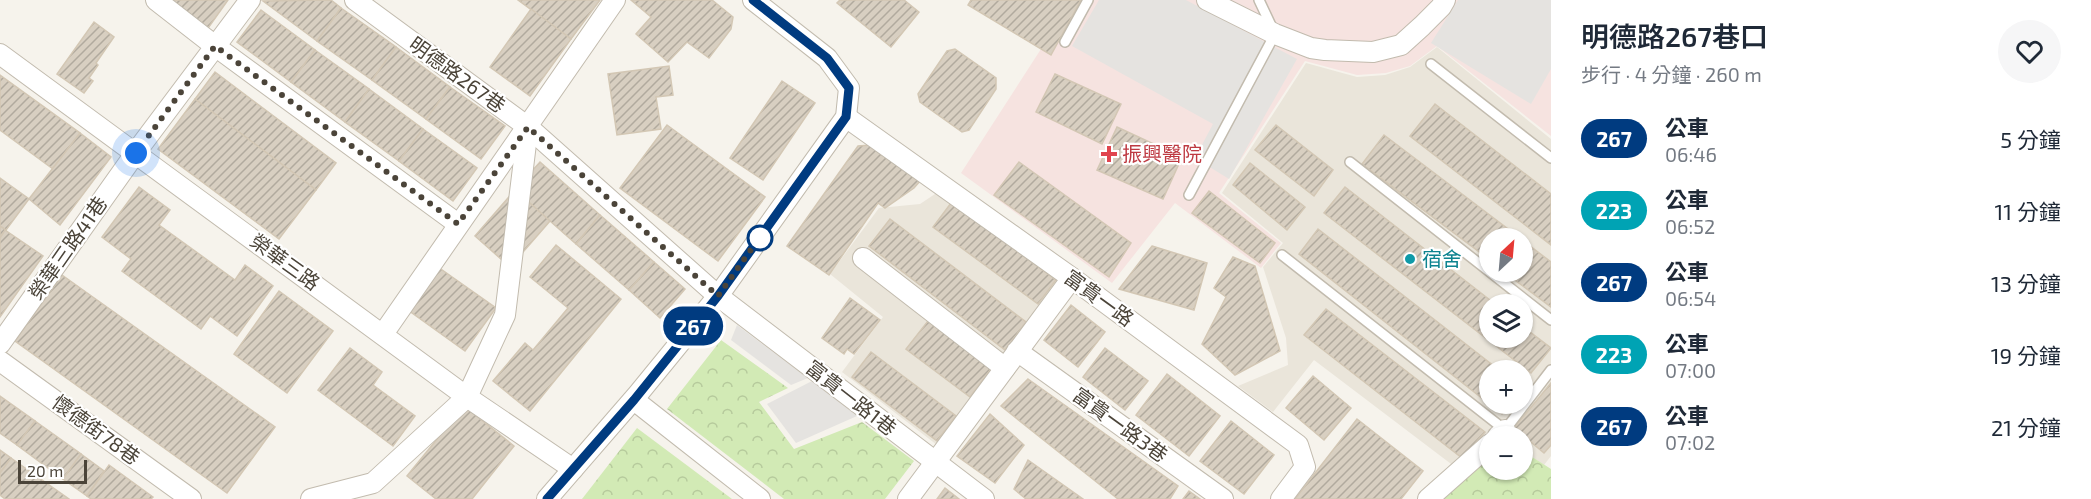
<!DOCTYPE html>
<html lang="zh-TW">
<meta charset="utf-8">
<style>
:root{--surface:#fff;--page:#f6f6f7;--text:#1f2937;--muted:#747a83}
body{margin:0;font-family:"Exo 2","Noto Sans TC",sans-serif;background:var(--page);color:var(--text);height:100vh;display:flex;flex-direction:column;font-size:22px;white-space:nowrap}
*{box-sizing:border-box;margin:0}
p{font-size:20px;color:var(--muted)}
.icon{flex:none;width:33px;height:33px;fill:none;stroke:currentColor;stroke-width:2;stroke-linecap:round;stroke-linejoin:round}
.map{position:relative;flex:1;overflow:hidden}
.panel{display:flex;flex-direction:column;background:var(--surface);width:540px}
.panel>*{flex:none}
.badge{padding:0 12px;border-radius:20px;font-size:21px;line-height:39px}
.needle{width:39px;rotate:26deg}
.buttons{position:absolute;left:1479px;top:228px;display:grid;gap:12px}
.buttons a{display:grid;place-items:center;width:54px;height:54px;border-radius:50%;background:var(--surface);box-shadow:0 2px 4px #0004;font-size:30px}
.scale{position:absolute;left:18px;bottom:15px;width:69px;box-sizing:border-box;padding-left:6px;border:3px solid #4b4439;border-top:0;font-size:16px;line-height:21px;white-space:nowrap;color:#4b4439;-webkit-text-stroke:4px #fff;paint-order:stroke}
.you{position:absolute;width:30px;height:30px;margin:-15px;border:4px solid #fff;border-radius:50%;background:#1a73e8;box-shadow:0 0 0 9px #1a73e833}
.map>.badge{position:absolute;translate:-50% -50%;box-shadow:0 0 0 3px #fff}
.round{display:grid;place-items:center;flex:none;width:63px;height:63px;border-radius:32px;background:var(--page)}
.head{display:flex;align-items:center;justify-content:space-between;height:102px;padding:0 30px}
h1{font-size:28px;font-weight:600;line-height:45px}
ul{padding:0;list-style:none}
li{display:flex;align-items:center;gap:18px;height:72px;padding:0 30px}
li div{flex:1}
li b{display:block;font-size:22px}
li em{font-style:normal}
li .badge{min-width:66px;font-weight:700;text-align:center}
main{display:flex;flex:1;min-height:0}
.map>svg:first-child{display:block}
.residential{fill:#eae5da;fill-rule:evenodd}
.medical{fill:#f6e3e0}
.forest{fill:url(#forest-crowns)}
.parking{fill:#e5e3e0}
.building{fill:url(#building-hatch);stroke:#d3c7b4;stroke-width:1.5}
.lines{fill:none;stroke-linecap:round;stroke-linejoin:round}
.lane-casing{stroke:#c2bbae;stroke-width:12}
.street-casing{stroke:#c2bbae;stroke-width:22}
.lane{stroke:#fff;stroke-width:9}
.street{stroke:#fff;stroke-width:20}
.line-casing{stroke:#fff;stroke-width:14}
.line{stroke:#003b80;stroke-width:9}
.walk{stroke:#4b4439;stroke-width:6;stroke-dasharray:0 10.8}
.health-dot{fill:#e0444e;stroke:#fff;stroke-width:2}
.stop-dot{fill:#fff;stroke:#003b80;stroke-width:3}
.culture-dot{fill:#0f9aa8;stroke:#fff;stroke-width:2}
.labels{text-anchor:middle;stroke-width:4.5;stroke-linejoin:round;paint-order:stroke}
.street-label{font-size:20px;fill:#4b4439;stroke:#fff}
.health-label{font-size:20px;fill:#be3a42;stroke:#fff;text-anchor:start}
.culture-label{font-size:20px;fill:#0d838f;stroke:#fff;text-anchor:start}
</style>
<main>
<div class="map">
<svg width="1551" height="499" viewBox="0 0 1551 499">
<defs>
<pattern id="forest-crowns" width="20" height="18" patternUnits="userSpaceOnUse" patternTransform="scale(1.5)"><rect width="20" height="18" fill="#d2eab5"/><path d="M2 6a3 3 0 1 1 6 0M12 15a3 3 0 1 1 6 0" fill="none" stroke="#b6ca9c"/></pattern>
<pattern id="building-hatch" width="6" height="6" patternUnits="userSpaceOnUse" patternTransform="scale(1.5)"><rect width="6" height="6" fill="#d8cfc1"/><path d="M-1 1l2-2M0 6l6-6M5 7l2-2" fill="none" stroke="#b1aa9e"/></pattern>
</defs>
<rect width="100%" height="100%" fill="#f6f3ec"/>
<g class="residential">
<path d="M1437,47L1551,139V456L1544,465L1523,451L1522,436H1500L1463,473L1314,360L1273,412L1238,386L1288,365L1286,338L1263,267L1283,243L1222,193L1306,63L1357,77L1385,75L1410,67ZM1490,238H1522V272H1490ZM1490,304H1522V338H1490ZM1490,370H1522V404H1490Z"/>
<path d="M938,192L1058,281L937,445L842,372L883,317L830,274L879,208L920,204Z"/>
</g>
<path class="medical" d="M971,0H1551V136L1437,46L1410,66L1386,73L1357,75L1305,61L1219,193L1281,243L1261,268L1175,203L1112,283L961,173L1041,49L968,5Z"/>
<g class="forest">
<path d="M721,340L788,388L759,402L794,449L862,422L914,461L885,499H784L667,409Z"/>
<path d="M637,428L732,499H582Z"/>
<path d="M1489,440L1490,470H1522L1523,451L1551,469V499H1442Z"/>
</g>
<g class="parking">
<path d="M1099,0H1186L1297,59L1229,179L1195,158L1213,124L1072,46Z"/>
<path d="M1458,0H1551V69L1531,104L1431,43Z"/>
<path d="M737,325L808,378L791,385L731,340Z"/>
<path d="M812,381L857,416L796,443L767,404Z"/>
</g>
<g class="building">
<path d="M163,0H228L206,31Z"/>
<path d="M331,0L341,8L317,41L263,1Z"/>
<path d="M518,0H600L571,39Z"/>
<path d="M631,0H712L733,17L731,29L709,58L687,42L668,62L636,34L651,17Z"/>
<path d="M840,0H904L919,12L891,47L837,3Z"/>
<path d="M971,0H1081L1051,55L968,5Z"/>
<path d="M341,8L396,47L372,80L317,41Z"/>
<path d="M531,9L571,39L530,96L490,67Z"/>
<path d="M261,10L315,50L291,82L237,42Z"/>
<path d="M94,22L114,37L96,63L98,65L89,78L93,81L84,93L57,74Z"/>
<path d="M396,47L450,87L426,119L372,80Z"/>
<path d="M955,49L996,78V89L969,130L962,132L920,102L918,94L947,51Z"/>
<path d="M315,50L369,89L345,122L291,82Z"/>
<path d="M669,66L673,95L656,97L661,129L617,135L608,74Z"/>
<path d="M215,72L336,163L316,190L195,99Z"/>
<path d="M1055,74L1121,104L1102,144L1036,112Z"/>
<path d="M0,75L80,133L53,169L0,130Z"/>
<path d="M782,81L815,103L763,180L730,158Z"/>
<path d="M450,87L505,126L481,159L426,119Z"/>
<path d="M369,89L423,129L399,161L345,122Z"/>
<path d="M195,99L316,190L279,239L158,149Z"/>
<path d="M1435,104L1551,194V245L1410,136Z"/>
<path d="M667,125L765,197L718,261L620,188Z"/>
<path d="M1276,125L1333,170L1314,196L1255,150Z"/>
<path d="M1117,127L1182,157L1163,199L1097,170Z"/>
<path d="M423,129L477,168L453,201L399,161Z"/>
<path d="M80,133L111,157L60,225L29,199Z"/>
<path d="M1384,135L1520,238H1490V260L1362,164Z"/>
<path d="M871,145L921,180L914,188L885,208L878,203L829,275L787,246L858,146Z"/>
<path d="M540,162L600,215L576,244L515,190Z"/>
<path d="M1019,162L1131,243L1109,277L994,195Z"/>
<path d="M1250,163L1305,207L1287,230L1233,185Z"/>
<path d="M0,178L29,199L6,230L0,226Z"/>
<path d="M139,187L170,210L159,225L235,280L245,265L273,286L237,336L210,316L201,329L122,271L131,259L102,237Z"/>
<path d="M1345,187L1495,304H1490V338H1522V326L1551,348L1531,373L1324,213Z"/>
<path d="M515,190L550,221L510,267L475,236Z"/>
<path d="M1209,191L1275,243L1260,263L1192,213Z"/>
<path d="M951,203L1056,280L1038,304L933,227Z"/>
<path d="M600,215L654,262L629,290L576,244Z"/>
<path d="M890,219L1026,322L1005,350L869,246Z"/>
<path d="M0,226L6,230L0,238Z"/>
<path d="M1318,229L1499,370H1490V404H1509L1502,414L1299,254Z"/>
<path d="M5,230L43,256L0,317V238Z"/>
<path d="M1522,240L1551,262V307L1504,272H1522Z"/>
<path d="M556,245L621,299L530,411L493,381L525,343L533,350L568,308L530,277Z"/>
<path d="M1152,246L1207,263L1194,310L1119,289Z"/>
<path d="M1233,257L1255,266L1280,351L1235,375L1202,344L1226,297L1214,288Z"/>
<path d="M654,262L685,289L660,318L629,290Z"/>
<path d="M438,267L496,308L465,351L408,310Z"/>
<path d="M62,275L275,427L227,493L15,341Z"/>
<path d="M279,291L333,331L287,393L234,354Z"/>
<path d="M850,298L880,320L854,354L847,349L844,354L822,338Z"/>
<path d="M1071,305L1105,332L1078,367L1044,340Z"/>
<path d="M1326,309L1485,432L1462,458L1304,335Z"/>
<path d="M928,321L991,369L970,397L906,349Z"/>
<path d="M350,348L382,372L373,385L415,416L393,446L318,390Z"/>
<path d="M1105,348L1148,381L1125,410L1083,377Z"/>
<path d="M871,352L956,416L937,441L852,377Z"/>
<path d="M1167,374L1220,416L1189,456L1136,415Z"/>
<path d="M1313,376L1351,408L1324,440L1286,408Z"/>
<path d="M1028,379L1178,486L1170,499H1118L1001,406Z"/>
<path d="M1551,383V445L1544,453L1514,428Z"/>
<path d="M0,396L35,421L17,445L0,433Z"/>
<path d="M464,406L514,446L472,499H436L407,476Z"/>
<path d="M990,414L1024,445L995,483L957,456Z"/>
<path d="M1357,419L1423,471L1401,499H1295Z"/>
<path d="M35,421L81,454L63,479L17,445Z"/>
<path d="M1231,421L1274,455L1244,494L1200,461Z"/>
<path d="M0,450L11,458L0,473Z"/>
<path d="M81,454L104,471L87,496L63,479Z"/>
<path d="M11,458L69,499H5L0,495V473Z"/>
<path d="M1028,460L1083,499H1026L1014,489Z"/>
<path d="M109,465L153,497L151,499H91L87,496Z"/>
<path d="M945,488L959,499H937Z"/>
<path d="M1189,491L1200,499H1183Z"/>
</g>
<g class="lines">
<defs>
<g id="lane">
<path d="M1065,42L1088,0"/>
<path d="M1431,64L1551,158"/>
<path d="M1350,162L1551,320"/>
<path d="M1189,195L1275,34L1259,0"/>
<path d="M1282,255L1505,430L1551,370"/>
</g>
<g id="street">
<path d="M156,0L215,46L458,224"/>
<path d="M355,0L528,127L718,296L984,499"/>
<path d="M1207,0L1275,34L1311,48L1325,50L1373,52L1401,45L1422,26L1441,7L1445,0"/>
<path d="M0,54L467,397L573,469"/>
<path d="M846,117L1072,278L1298,445L1305,467L1281,499"/>
<path d="M863,258L1005,368"/>
<path d="M383,334L615,0"/>
<path d="M0,344L142,144L250,0"/>
<path d="M1017,351L1223,499"/>
<path d="M0,361L191,499"/>
<path d="M634,400L760,499"/>
<path d="M1498,436L1505,430"/>
<path d="M311,499L373,483L467,397L505,315L528,127"/>
<path d="M547,499L638,394L718,296L846,117L849,88L827,58L753,0"/>
<path d="M908,499L1072,278"/>
<path d="M1428,499L1490,444"/>
</g>
</defs>
<use href="#lane" class="lane-casing"/>
<use href="#street" class="street-casing"/>
<use href="#lane" class="lane"/>
<use href="#street" class="street"/>
</g>
<g class="lines">
<defs>
<path id="line" d="M547,499L634,400L718,296L846,117L849,88L827,58L753,0"/>
</defs>
<use href="#line" class="line-casing"/>
<use href="#line" class="line"/>
<path class="walk" d="M136,153L215,46L458,224L528,127L718,296L765,230L760,238"/>
</g>
<path class="health-dot" d="M1106 145h6v6h6v6h-6v6h-6v-6h-6v-6h6z"/>
<circle class="stop-dot" cx="760" cy="238" r="12"/>
<circle class="culture-dot" cx="1410" cy="259" r="6"/>
<g class="labels">
<g class="street-label">
<text transform="translate(457 75) rotate(36)" y="7">明德路267巷</text>
<text transform="translate(68 248) rotate(-55)" y="7">榮華三路41巷</text>
<text transform="translate(285 262) rotate(36)" y="7">榮華三路</text>
<text transform="translate(1099 298) rotate(36)" y="7">富貴一路</text>
<text transform="translate(851 398) rotate(38)" y="7">富貴一路1巷</text>
<text transform="translate(1120 425) rotate(36)" y="7">富貴一路3巷</text>
<text transform="translate(96 430) rotate(36)" y="7">懷德街78巷</text>
</g>
<g class="health-label">
<text x="1122" y="161">振興醫院</text>
</g>
<g class="culture-label">
<text x="1422" y="266">宿舍</text>
</g>
</g>
</svg>
<div class="buttons">
<a><svg class="needle" viewBox="-14 -14 28 28"><path d="M0-13l5 13h-10z" fill="#e53935"/><path d="M0 13l5-13h-10z" fill="#747a83"/></svg></a>
<a><svg class="icon" aria-label="layers" viewBox="0 0 24 24"><path d="M12 4l9 5-9 5-9-5zM3 14l9 5 9-5"/></svg></a>
<a>+</a>
<a>−</a>
</div>
<div class="scale">20 m</div>
<div class="you" style="left:136px;top:153px"></div>
<b class="badge" style="left:693px;top:326px;background:#003b80;color:#fff">267</b>
</div>
<section class="panel">
<div class="head"><div><h1>明德路267巷口</h1><p>步行 · 4 分鐘 · 260 m</p></div><a class="round"><svg class="icon" aria-label="heart" viewBox="0 0 24 24"><path d="M12 20l-8-8c-3-5 5-10 8-4 3-6 11-1 8 4z"/></svg></a></div>
<ul>
<li><span class="badge" style="background:#003b80;color:#fff">267</span><div><b>公車</b><p>06:46</p></div><em>5 分鐘</em></li>
<li><span class="badge" style="background:#00a3b4;color:#fff">223</span><div><b>公車</b><p>06:52</p></div><em>11 分鐘</em></li>
<li><span class="badge" style="background:#003b80;color:#fff">267</span><div><b>公車</b><p>06:54</p></div><em>13 分鐘</em></li>
<li><span class="badge" style="background:#00a3b4;color:#fff">223</span><div><b>公車</b><p>07:00</p></div><em>19 分鐘</em></li>
<li><span class="badge" style="background:#003b80;color:#fff">267</span><div><b>公車</b><p>07:02</p></div><em>21 分鐘</em></li>
</ul>
</section>
</main>
